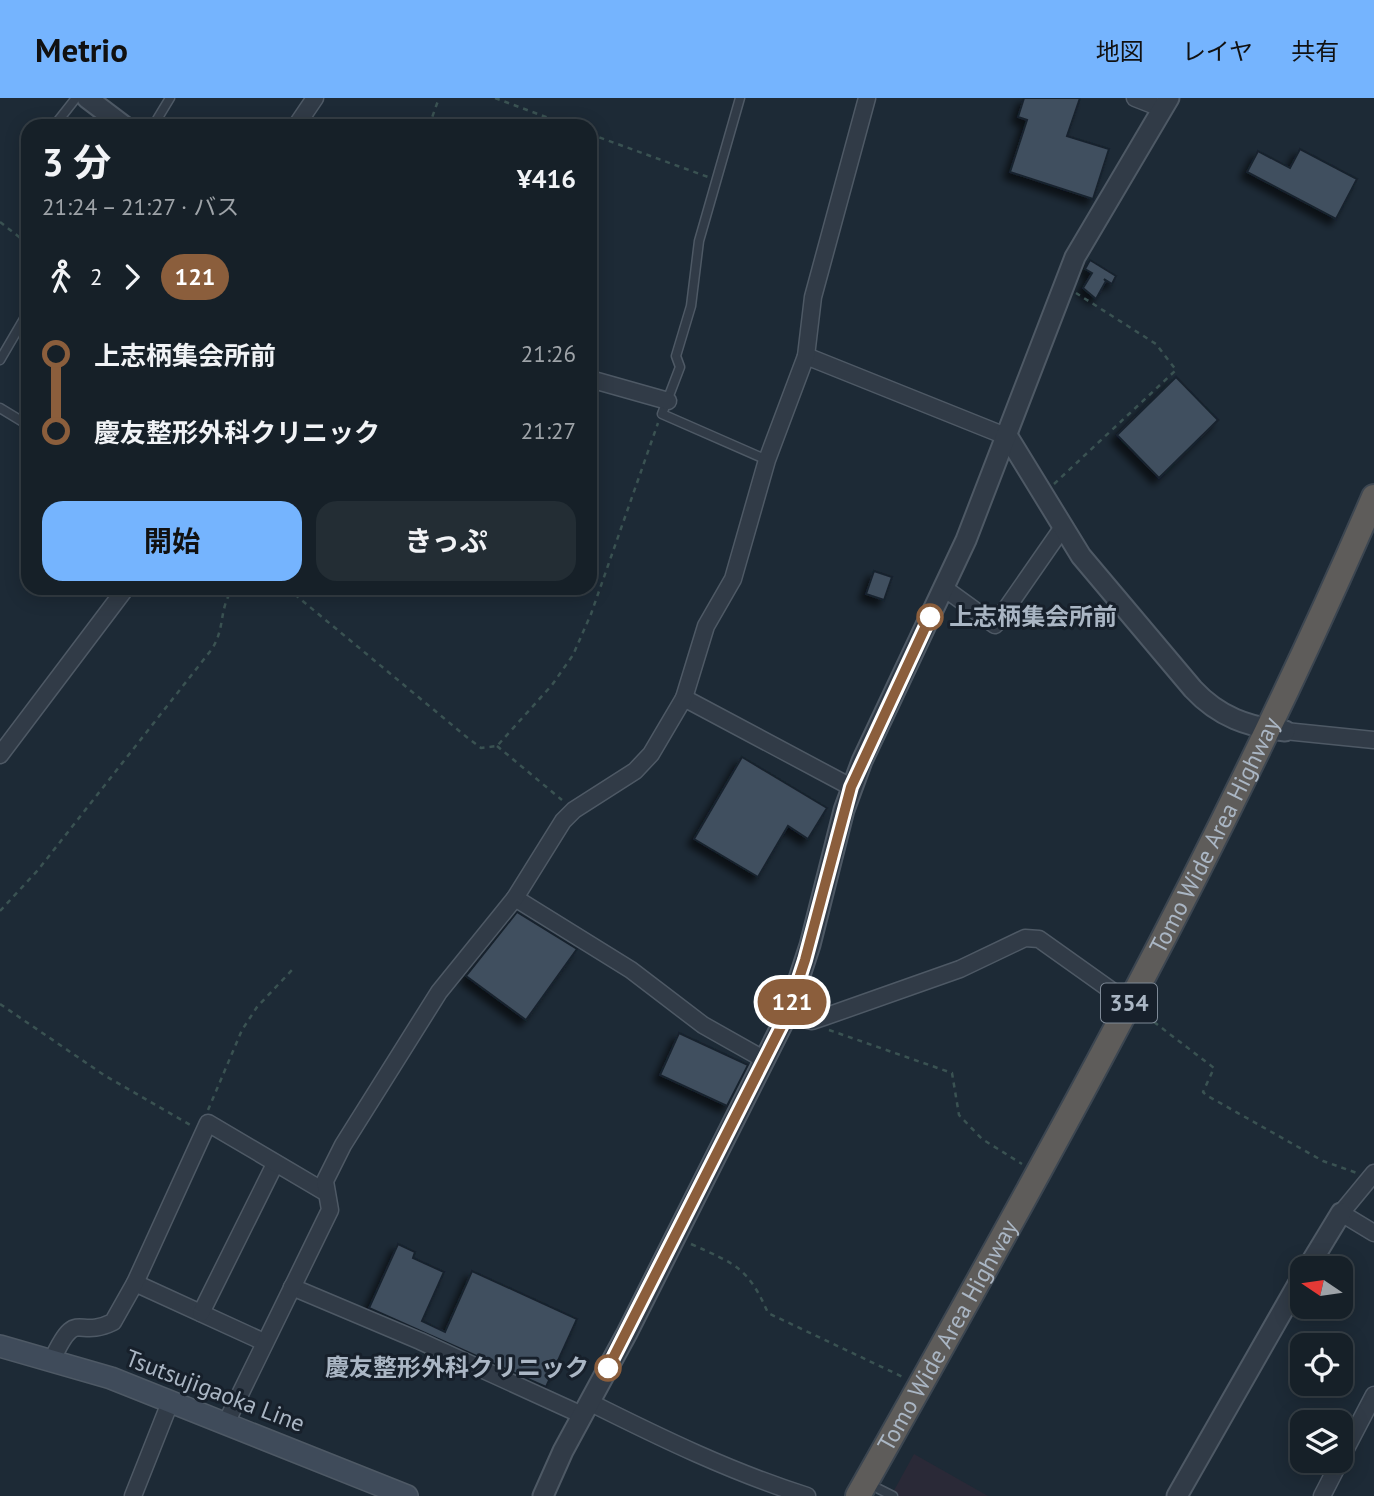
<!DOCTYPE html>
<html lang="ja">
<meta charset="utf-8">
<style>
:root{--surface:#162028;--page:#232d34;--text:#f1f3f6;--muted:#9ea3a8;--line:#353e45;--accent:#75b4fe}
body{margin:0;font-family:"PT Sans","Noto Sans JP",sans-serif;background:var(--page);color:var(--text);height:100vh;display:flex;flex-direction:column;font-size:26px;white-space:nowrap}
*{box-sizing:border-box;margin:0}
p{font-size:23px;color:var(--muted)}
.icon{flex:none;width:38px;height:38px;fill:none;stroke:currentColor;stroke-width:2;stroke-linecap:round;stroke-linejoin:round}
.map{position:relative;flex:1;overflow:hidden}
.drawer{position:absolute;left:21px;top:21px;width:576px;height:476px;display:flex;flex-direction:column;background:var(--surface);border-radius:21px;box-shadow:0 4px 18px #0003,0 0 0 2px var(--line)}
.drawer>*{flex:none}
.badge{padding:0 14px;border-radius:23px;font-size:24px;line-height:46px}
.needle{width:46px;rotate:283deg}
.buttons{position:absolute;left:1290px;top:1158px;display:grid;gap:14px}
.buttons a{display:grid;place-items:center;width:63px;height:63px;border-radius:14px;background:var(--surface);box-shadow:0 4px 18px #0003,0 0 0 2px var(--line);font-size:35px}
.map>.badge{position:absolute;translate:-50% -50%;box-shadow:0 0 0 4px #fff}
.legs{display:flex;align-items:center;gap:10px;height:77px;padding:0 21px;font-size:23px}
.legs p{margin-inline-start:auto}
.head{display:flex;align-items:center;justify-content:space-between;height:119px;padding:0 21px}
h1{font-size:38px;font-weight:700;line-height:52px}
.cta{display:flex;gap:14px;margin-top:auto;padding:14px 21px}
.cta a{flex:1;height:80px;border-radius:21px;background:var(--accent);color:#111;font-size:28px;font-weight:700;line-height:80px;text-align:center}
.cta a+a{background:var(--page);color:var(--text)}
ul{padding:0 21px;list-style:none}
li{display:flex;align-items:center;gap:24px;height:77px;font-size:26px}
li i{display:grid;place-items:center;width:10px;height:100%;margin:0 9px;background:currentColor}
li i::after{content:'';width:18px;height:18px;margin:-9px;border:5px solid;border-radius:50%;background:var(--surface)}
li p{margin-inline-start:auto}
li:first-child i{background:linear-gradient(#0000 50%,currentColor 0)}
li:last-child i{background:linear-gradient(currentColor 50%,#0000 0)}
header{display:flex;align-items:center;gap:42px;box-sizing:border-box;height:98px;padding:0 35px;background:var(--accent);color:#111}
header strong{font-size:33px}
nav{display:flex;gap:38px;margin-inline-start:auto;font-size:24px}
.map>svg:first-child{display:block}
.medical{fill:#2a2937}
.building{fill:#404f5e;stroke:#19222d;stroke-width:2;filter:url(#shadow)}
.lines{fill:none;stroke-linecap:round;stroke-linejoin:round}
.service-casing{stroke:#4e5965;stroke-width:11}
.minor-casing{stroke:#4e5965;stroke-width:19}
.tertiary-casing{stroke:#4e5965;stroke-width:23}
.secondary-casing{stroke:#4e5965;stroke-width:24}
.trunk-casing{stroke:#3c4651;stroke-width:28}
.path{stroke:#3a5252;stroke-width:2.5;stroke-dasharray:5 5;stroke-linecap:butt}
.service{stroke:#313b47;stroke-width:8}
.minor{stroke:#313b47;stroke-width:16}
.tertiary{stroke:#313b47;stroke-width:19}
.secondary{stroke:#3f4b5a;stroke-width:21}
.trunk{stroke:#5e5c5a;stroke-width:24}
.line-1-casing{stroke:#fff;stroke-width:16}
.line-1{stroke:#8b5e3c;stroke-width:10}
.stop-1-dot{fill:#fff;stroke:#8b5e3c;stroke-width:3.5}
.labels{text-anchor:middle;stroke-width:6;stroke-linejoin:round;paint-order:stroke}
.shield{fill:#17202b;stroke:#7e8996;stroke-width:2}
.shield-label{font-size:23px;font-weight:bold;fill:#aab6c4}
.stop-label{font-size:24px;font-weight:bold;fill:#aab6c4;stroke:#17202b;text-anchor:start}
.street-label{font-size:24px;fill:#aab6c4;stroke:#17202b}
</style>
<header>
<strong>Metrio</strong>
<nav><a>地図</a><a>レイヤ</a><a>共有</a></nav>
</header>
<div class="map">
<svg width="1374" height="1398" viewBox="0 0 1374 1398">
<defs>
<filter id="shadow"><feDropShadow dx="-6" dy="6" stdDeviation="3.5" flood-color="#0009"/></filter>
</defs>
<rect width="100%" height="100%" fill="#1d2a36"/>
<path class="medical" d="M914,1356L988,1398H891Z"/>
<g class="building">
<path d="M1024,0H1080L1067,38L1109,51L1093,101L1010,74L1027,22L1018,19Z"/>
<path d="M1300,51L1357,81L1336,121L1247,74L1258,53L1290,70Z"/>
<path d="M1090,162L1116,178L1112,186L1104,181L1106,183L1096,201L1083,190L1092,175L1085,171Z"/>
<path d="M1176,279L1218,322L1159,380L1117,337Z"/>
<path d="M874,473L892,479L884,502L866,496Z"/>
<path d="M742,659L827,710L808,741L788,728L758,779L694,741Z"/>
<path d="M517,814L577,851L526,922L466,878Z"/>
<path d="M679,935L748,967L727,1008L660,977Z"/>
<path d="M398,1146L415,1154L413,1160L444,1174L422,1223L445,1234L472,1173L577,1221L546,1289L369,1210Z"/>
</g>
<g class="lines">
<defs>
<g id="service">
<path d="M740,0L699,143L691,208L676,258L680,269L662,316L767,362"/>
<path d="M54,28L76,0"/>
<path d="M153,28L170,0"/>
<path d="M28,62V66"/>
<path d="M0,262L28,214"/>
<path d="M0,310L28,327"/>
<path d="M879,1391L893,1398"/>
</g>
<g id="minor">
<path d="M1135,0L1163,11"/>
<path d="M296,28L315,0"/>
<path d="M806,258L1008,339"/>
<path d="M590,281L668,303"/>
<path d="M944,490L995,527L1063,429"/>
<path d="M684,600L851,689"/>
<path d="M1285,633L1374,642"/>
<path d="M0,657L126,490"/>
<path d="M515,800L631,872L703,927L765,962"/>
<path d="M787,917L812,923L824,919L960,871L1025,840L1039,841L1143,915"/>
<path d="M1374,1075L1341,1115L1374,1135"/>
<path d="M135,1185L264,1244"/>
<path d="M292,1189L420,1243L582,1317"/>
<path d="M201,1215L275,1066"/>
<path d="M52,1262C77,1208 76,1242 113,1224L135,1185L208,1025L325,1094"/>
<path d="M589,1304C661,1340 731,1374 807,1398"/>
<path d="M226,1325L330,1112L325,1083L343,1047L439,894L515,800L563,723L574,712L635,673L651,656L684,600L706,528L733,481L767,362L806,258L813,199L867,0"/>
<path d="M1340,1362L1374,1297"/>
<path d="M133,1398L171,1302"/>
<path d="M1322,1398L1340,1363"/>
</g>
<g id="tertiary">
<path d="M87,0L124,28"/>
<path d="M1008,339L1081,458L1193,591C1219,619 1248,629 1285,633"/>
<path d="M1307,1171L1341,1115"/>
<path d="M543,1398L563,1353L627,1235L787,917L810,847L844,712L862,663L966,442L1075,159L1169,0"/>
<path d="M1177,1398L1302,1179"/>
</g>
<path id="secondary" d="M0,1248L111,1280L407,1398"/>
<g id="trunk">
<path id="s1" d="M858,1398C1042,1072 1226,743 1374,399"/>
</g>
</defs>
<use href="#service" class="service-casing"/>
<use href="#minor" class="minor-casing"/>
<use href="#tertiary" class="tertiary-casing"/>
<use href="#secondary" class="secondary-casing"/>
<use href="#trunk" class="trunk-casing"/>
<g class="path">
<path d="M495,0L570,28"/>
<path d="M429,28L439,0"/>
<path d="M590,36L708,79"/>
<path d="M0,124L28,146"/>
<path d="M1054,386L1176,272L1156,246L1076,195"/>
<path d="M287,490L469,641L481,650L497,648L552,587L573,557L591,516L658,325"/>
<path d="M497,648L562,702"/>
<path d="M0,813L38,772L212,551C226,528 218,513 233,490"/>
<path d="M0,906L104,977L192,1028"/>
<path d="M1154,924L1214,970L1203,994L1206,997L1323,1063L1357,1075"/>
<path d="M829,932L952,975L959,1017L982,1041L1022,1066"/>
<path d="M208,1012L242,932L257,909L292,872"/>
<path d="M691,1146C735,1166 748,1169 768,1215L905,1280"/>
</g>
<use href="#service" class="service"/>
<use href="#minor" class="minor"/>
<use href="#tertiary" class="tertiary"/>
<use href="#secondary" class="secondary"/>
<use href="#trunk" class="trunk"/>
</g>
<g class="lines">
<defs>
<path id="line-1" d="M608,1270L787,917L805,862L851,689L930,519"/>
</defs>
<use href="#line-1" class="line-1-casing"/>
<use href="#line-1" class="line-1"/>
</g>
<g class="stop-1-dot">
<circle cx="930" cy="519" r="12"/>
<circle cx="608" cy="1270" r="12"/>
</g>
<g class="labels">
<rect class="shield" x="1101" y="885.5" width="56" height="39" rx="5"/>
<g class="shield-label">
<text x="1129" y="913">354</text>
</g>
<g class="stop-label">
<text x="949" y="527">上志柄集会所前</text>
<text x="589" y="1278" text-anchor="end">慶友整形外科クリニック</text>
</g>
<g class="street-label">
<text dy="8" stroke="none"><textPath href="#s1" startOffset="751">Tomo Wide Area Highway</textPath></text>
<text dy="8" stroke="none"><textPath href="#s1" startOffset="184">Tomo Wide Area Highway</textPath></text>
<text transform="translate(215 1293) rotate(21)" y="8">Tsutsujigaoka Line</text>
</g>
</g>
</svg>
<div class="buttons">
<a><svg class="needle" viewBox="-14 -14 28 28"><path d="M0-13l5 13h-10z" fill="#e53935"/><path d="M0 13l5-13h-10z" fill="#9ea3a8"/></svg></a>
<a><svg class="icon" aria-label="locate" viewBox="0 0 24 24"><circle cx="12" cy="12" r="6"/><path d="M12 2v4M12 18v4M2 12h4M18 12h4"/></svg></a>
<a><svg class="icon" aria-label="layers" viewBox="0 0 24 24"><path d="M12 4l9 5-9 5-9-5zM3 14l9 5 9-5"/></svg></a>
</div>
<b class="badge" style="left:792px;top:904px;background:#8b5e3c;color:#fff">121</b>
<section class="drawer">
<div class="head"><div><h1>3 分</h1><p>21:24 – 21:27 · バス</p></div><b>¥416</b></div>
<div class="legs"><svg class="icon" aria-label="walk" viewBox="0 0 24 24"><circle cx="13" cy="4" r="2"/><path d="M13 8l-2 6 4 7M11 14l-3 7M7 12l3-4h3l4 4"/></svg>2<svg class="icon" aria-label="forward" viewBox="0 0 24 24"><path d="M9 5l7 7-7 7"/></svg><b class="badge" style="background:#8b5e3c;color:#fff">121</b></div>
<ul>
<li><i style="color:#8b5e3c"></i><b>上志柄集会所前</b><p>21:26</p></li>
<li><i style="color:#8b5e3c"></i><b>慶友整形外科クリニック</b><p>21:27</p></li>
</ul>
<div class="cta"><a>開始</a><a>きっぷ</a></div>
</section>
</div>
